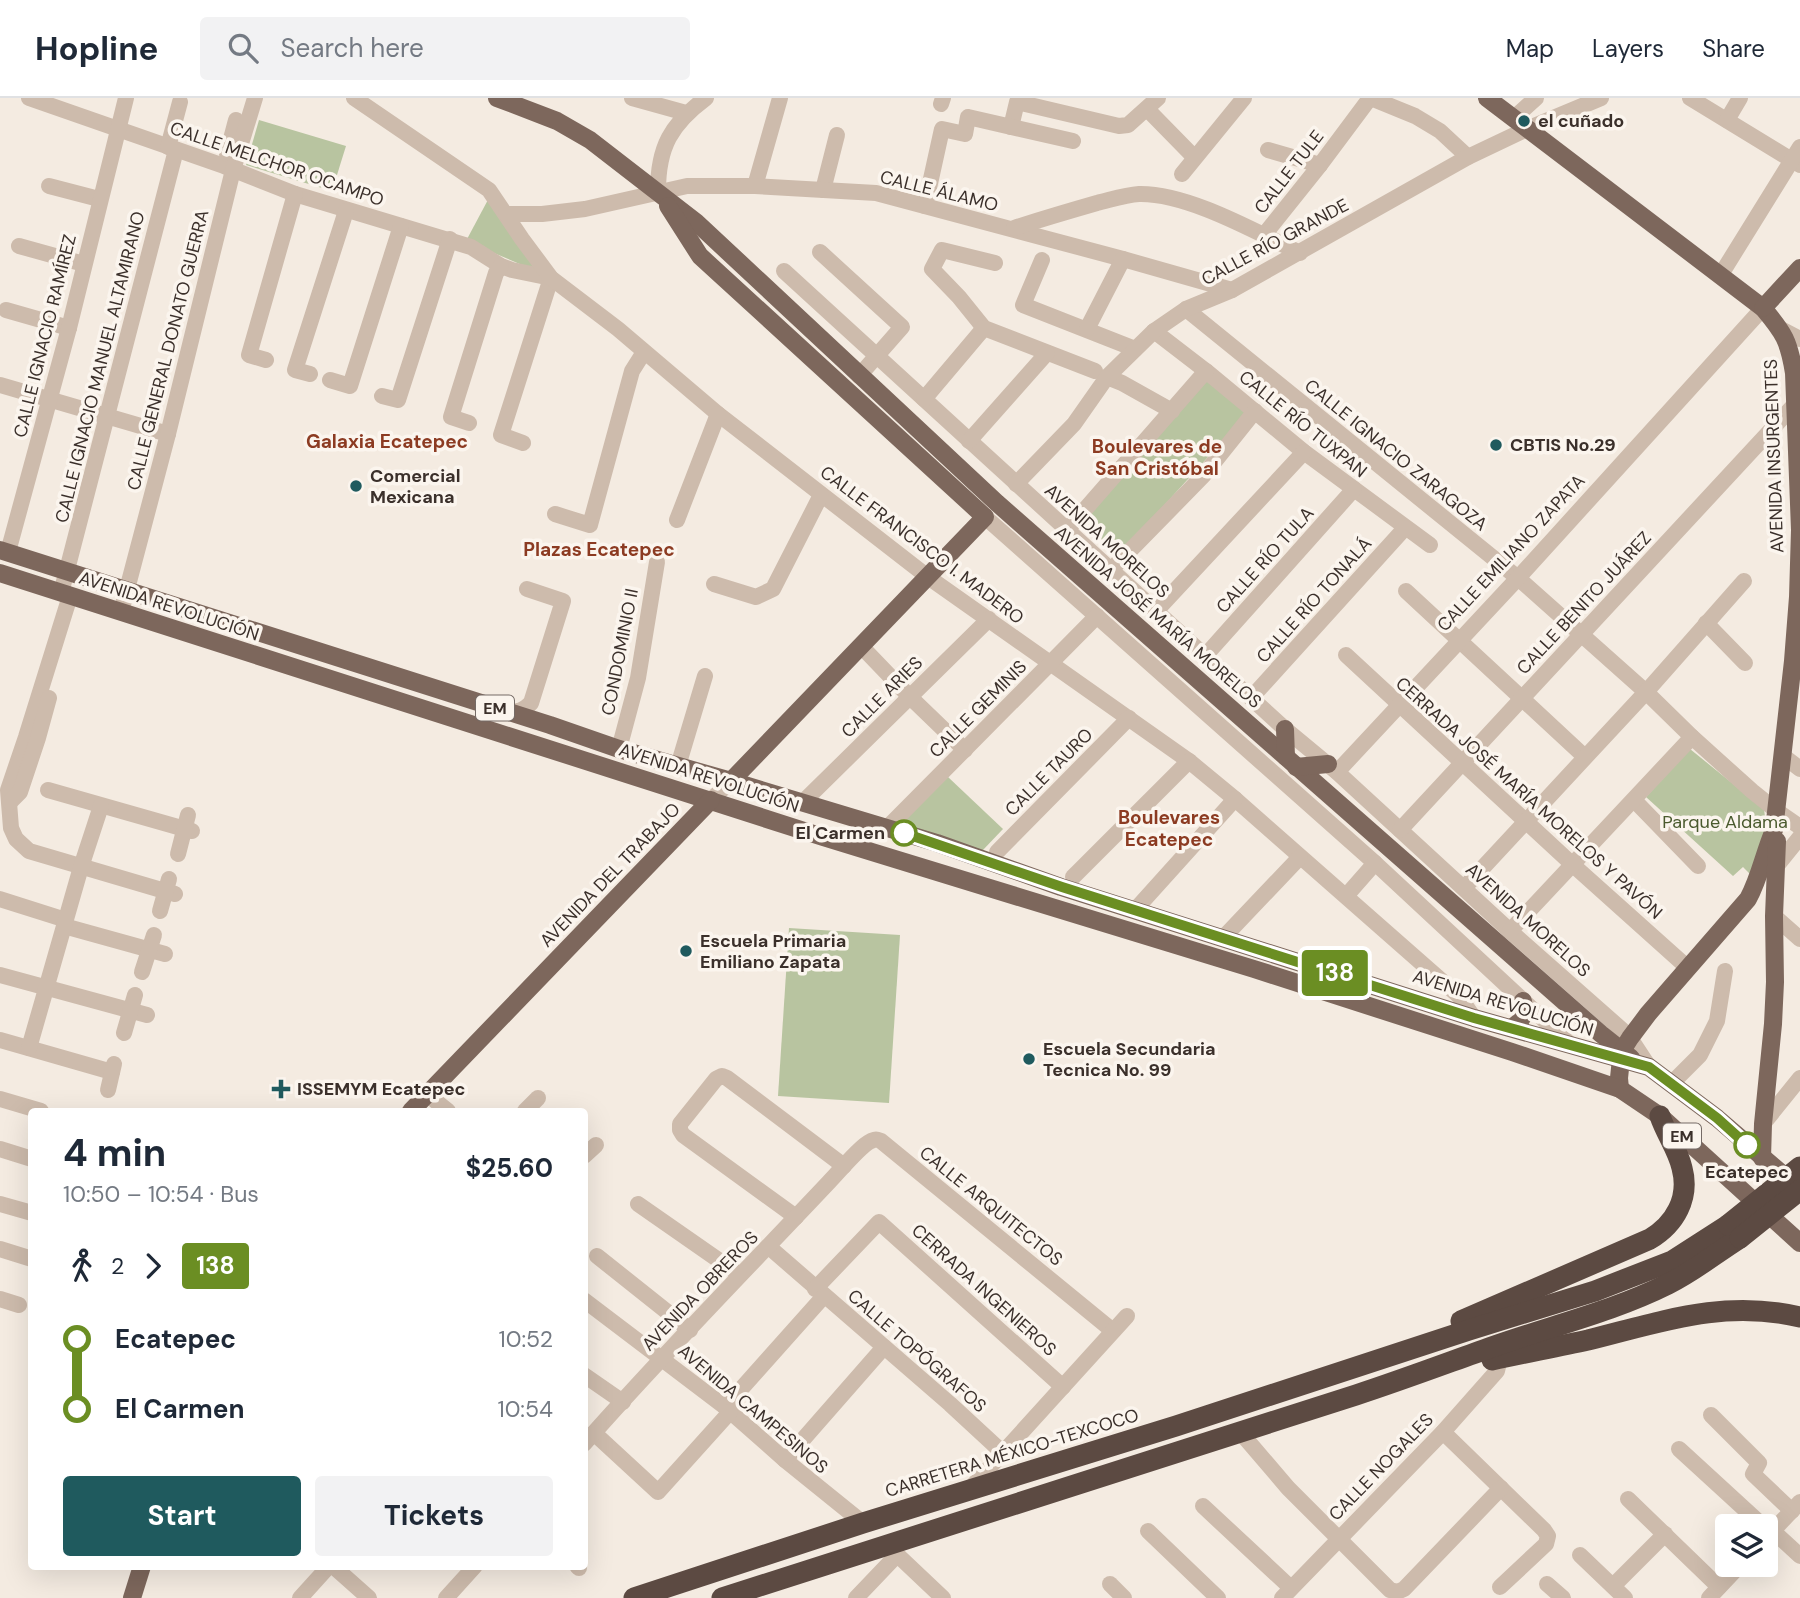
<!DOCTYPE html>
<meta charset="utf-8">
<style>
:root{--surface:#fff;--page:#f2f2f3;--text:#1f2937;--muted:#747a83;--line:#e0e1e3;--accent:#1f5a5e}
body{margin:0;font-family:"DM Sans",sans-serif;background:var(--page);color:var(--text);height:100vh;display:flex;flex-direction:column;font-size:26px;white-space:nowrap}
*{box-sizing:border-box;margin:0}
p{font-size:23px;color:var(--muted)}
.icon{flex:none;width:38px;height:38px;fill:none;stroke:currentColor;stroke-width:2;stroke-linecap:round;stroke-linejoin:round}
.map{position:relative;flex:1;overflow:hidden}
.drawer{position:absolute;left:28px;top:1010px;width:560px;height:462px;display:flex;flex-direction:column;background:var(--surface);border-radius:7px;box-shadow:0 7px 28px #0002}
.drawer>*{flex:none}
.badge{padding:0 14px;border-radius:5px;font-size:24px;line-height:46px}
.fabs{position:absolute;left:1715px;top:1416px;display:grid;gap:14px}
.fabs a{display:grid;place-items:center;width:63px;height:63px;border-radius:7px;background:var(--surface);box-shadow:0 7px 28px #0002;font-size:35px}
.map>.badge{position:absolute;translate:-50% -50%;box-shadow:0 0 0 4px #fff}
.legs{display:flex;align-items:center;gap:10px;height:77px;padding:0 35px;font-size:23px}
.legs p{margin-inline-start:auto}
.head{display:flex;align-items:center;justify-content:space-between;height:119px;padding:0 35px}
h1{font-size:38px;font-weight:700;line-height:52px}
.button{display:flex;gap:14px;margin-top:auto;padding:14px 35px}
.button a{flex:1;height:80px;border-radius:7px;background:var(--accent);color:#fff;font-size:28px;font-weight:700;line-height:80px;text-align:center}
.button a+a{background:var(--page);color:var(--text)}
ul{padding:0 35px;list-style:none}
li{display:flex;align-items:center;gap:24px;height:70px;font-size:26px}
li i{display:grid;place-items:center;width:10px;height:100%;margin:0 9px;background:currentColor}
li i::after{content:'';width:18px;height:18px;margin:-9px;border:5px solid;border-radius:50%;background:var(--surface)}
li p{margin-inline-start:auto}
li:first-child i{background:linear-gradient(#0000 50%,currentColor 0)}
li:last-child i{background:linear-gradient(currentColor 50%,#0000 0)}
header{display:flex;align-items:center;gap:42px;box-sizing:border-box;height:98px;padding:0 35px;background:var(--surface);border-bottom:2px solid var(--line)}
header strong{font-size:33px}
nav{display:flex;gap:38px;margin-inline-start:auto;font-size:24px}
.search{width:490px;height:63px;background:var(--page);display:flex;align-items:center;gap:18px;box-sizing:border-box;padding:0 24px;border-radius:7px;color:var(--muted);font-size:26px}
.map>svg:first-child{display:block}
.green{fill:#b8c4a0}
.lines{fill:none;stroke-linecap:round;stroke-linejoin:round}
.minor{stroke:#cdbbac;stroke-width:16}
.major{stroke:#7d675c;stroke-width:18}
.highway{stroke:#5c4a42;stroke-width:21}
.highway-bridge{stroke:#5c4a42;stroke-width:21}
.line-1-casing{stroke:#fff;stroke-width:16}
.line-1{stroke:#6b8e23;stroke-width:10}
.poi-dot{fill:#1f5a5e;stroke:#fbf5ee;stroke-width:2.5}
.stop-1-dot{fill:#fff;stroke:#6b8e23;stroke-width:3.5}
.labels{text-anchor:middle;stroke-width:7;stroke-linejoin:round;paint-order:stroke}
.shield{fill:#fbf5ee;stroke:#756b66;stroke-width:2}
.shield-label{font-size:16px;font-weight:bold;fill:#3b302b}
.poi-label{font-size:18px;font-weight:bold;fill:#3b302b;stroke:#fbf5ee;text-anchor:start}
.street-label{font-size:18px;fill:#3b302b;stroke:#fbf5ee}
.park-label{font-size:18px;fill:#4a5a2e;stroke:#fbf5ee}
.stop-label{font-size:18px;font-weight:bold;fill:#3b302b;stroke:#fbf5ee;text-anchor:end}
.neighbourhood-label{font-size:19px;font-weight:bold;fill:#8c3b22;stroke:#fbf5ee}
</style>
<header>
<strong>Hopline</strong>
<div class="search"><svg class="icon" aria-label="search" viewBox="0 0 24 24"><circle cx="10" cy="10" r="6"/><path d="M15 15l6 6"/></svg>Search here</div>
<nav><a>Map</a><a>Layers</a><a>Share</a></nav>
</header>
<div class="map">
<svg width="1800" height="1500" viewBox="0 0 1800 1500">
<rect width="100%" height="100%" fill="#f4ebe1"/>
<g class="green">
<path d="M259,22L346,48L332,93L246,67Z"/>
<path d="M490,98L536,173L466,143Z"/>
<path d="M1207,279L1248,315L1120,456L1081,425Z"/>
<path d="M1690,651L1764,711L1767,735L1753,779L1743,769L1733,778L1646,699Z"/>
<path d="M948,679L1003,731L982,753L898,729Z"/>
<path d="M789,830L900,837L889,1005L778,998Z"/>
</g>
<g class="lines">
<g class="minor">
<path d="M29,0L224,68L295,96L471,149L501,168L512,172L551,180L501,337L523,345"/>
<path d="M354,0L489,92L522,141L551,180L618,231L718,316L928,479L1189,663L1235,701L1459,898L1474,920"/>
<path d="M632,0L686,15"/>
<path d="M1371,0L1415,18L1440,33L1468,59"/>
<path d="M1690,0L1800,67"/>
<path d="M941,6L943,0"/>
<path d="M1147,11L1194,59"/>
<path d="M1514,20L1536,0"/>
<path d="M1727,22L1740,0"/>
<path d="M1011,29L1017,4L1119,28L1128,27L1158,0"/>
<path d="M168,49L180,4"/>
<path d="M1268,52L1320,67"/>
<path d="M227,56L236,22"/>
<path d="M1182,76L1244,0"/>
<path d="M49,88L99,101"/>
<path d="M755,88L780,0"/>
<path d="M823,92L837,37"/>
<path d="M658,93C658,49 671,26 706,0"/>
<path d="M925,108L942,31L965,36L968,19L1073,43"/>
<path d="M506,116H542L585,111L687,88H755L876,95L1123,161L1232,192"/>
<path d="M1014,130C1042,121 1069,113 1097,105C1110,102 1125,97 1139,96C1188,95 1256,134 1300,155"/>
<path d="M1264,137L1320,67L1370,0"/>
<path d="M19,148L84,166"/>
<path d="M820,154L902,229L859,278"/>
<path d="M1042,162L1023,207L1135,251"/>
<path d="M995,165L942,152L932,171L959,199L984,230L1095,273"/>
<path d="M784,173L1285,631L1337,674L1510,833L1621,931L1630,940L1649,969"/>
<path d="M1720,178L1800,49"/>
<path d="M1186,211L1518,480L1646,594L1692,639L1752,693L1777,713L1800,729"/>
<path d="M6,212L69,230"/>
<path d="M1087,231L1123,161"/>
<path d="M1781,231L1800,241"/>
<path d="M1154,233L1206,273L1304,354L1430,447"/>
<path d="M266,262L249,257L295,96"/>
<path d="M310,276L295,272L346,113"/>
<path d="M1107,279L1122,285L1172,313"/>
<path d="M330,282L350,288L401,128"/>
<path d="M0,287L168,336"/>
<path d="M382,298L398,302L450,141"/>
<path d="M924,301L984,230"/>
<path d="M469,325L451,319L496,175L501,168"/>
<path d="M969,343L1047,255"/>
<path d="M1016,386L1074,326L1107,279L1154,233L1186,211L1232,192L1468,59L1527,31L1601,0"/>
<path d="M555,416L590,427L632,273L644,254"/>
<path d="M985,419L1375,765L1571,947"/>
<path d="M677,422L718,316"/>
<path d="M1067,432L1206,273"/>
<path d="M8,454L69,230L126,0"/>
<path d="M1111,472L1203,378L1255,313"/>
<path d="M714,486L756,499L773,491L821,397"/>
<path d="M1406,493L1585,659"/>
<path d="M61,495L176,52"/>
<path d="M70,498L26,639L8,692L11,730L16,741L29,753L175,796"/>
<path d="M1156,513L1304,354"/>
<path d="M121,514L168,336L233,72L255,0"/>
<path d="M1706,525L1745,565"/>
<path d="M861,548L909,598L965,652"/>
<path d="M1346,557L1573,767L1688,870"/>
<path d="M1205,558L1354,391"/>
<path d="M1251,600L1405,430"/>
<path d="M508,614C518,614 524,612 531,605L563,503L527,491"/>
<path d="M619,651L638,580L657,464"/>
<path d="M1782,657L1800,671"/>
<path d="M678,668L705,578"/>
<path d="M1337,674L1518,480L1763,210"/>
<path d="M48,692L192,733"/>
<path d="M711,702L731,683"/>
<path d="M1634,702L1698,768"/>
<path d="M10,704L20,694L38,640L49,600"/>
<path d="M803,704L989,521"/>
<path d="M887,730L1097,518"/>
<path d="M1400,732L1796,305"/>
<path d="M997,754L1129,620"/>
<path d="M178,756L188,717"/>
<path d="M1775,770L1800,739"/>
<path d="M1073,779L1189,663"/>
<path d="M1464,790L1646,594L1744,483"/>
<path d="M1346,798L1375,765"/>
<path d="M0,801L66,822"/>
<path d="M1135,812L1235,701"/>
<path d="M160,813L169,781"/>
<path d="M1774,818L1800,841"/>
<path d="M64,828L165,856"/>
<path d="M1510,833L1692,639"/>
<path d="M1223,840L1300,759"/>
<path d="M142,874L154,837"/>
<path d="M0,877L147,917"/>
<path d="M124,935L135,897"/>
<path d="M0,942L112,974"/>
<path d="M29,950L81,769L101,708"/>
<path d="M1672,985L1700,957L1717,923L1725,873"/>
<path d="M108,992L114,966"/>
<path d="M428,997L448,1013"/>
<path d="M0,1001L41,1013"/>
<path d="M525,1013L538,1000"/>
<path d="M1763,1026L1800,980"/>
<path d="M0,1051L32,1061"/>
<path d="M584,1058L596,1047"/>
<path d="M0,1106L32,1115"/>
<path d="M638,1106L740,1177"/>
<path d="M796,1119L683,1037L680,1032V1026L716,981L722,978L727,980L844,1068"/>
<path d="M769,1149L950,1306L1002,1354"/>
<path d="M0,1151L32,1161"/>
<path d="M597,1158L690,1232"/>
<path d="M815,1191L879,1124L1063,1289"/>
<path d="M0,1201L19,1207"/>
<path d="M584,1202L725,1309L785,1362L863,1425"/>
<path d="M584,1277L623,1304"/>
<path d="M725,1309L824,1198"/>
<path d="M1711,1317L1759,1365L1753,1376L1792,1413"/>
<path d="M1443,1334L1544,1432L1548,1438L1546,1446L1500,1489"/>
<path d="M594,1335L658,1394L730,1314"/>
<path d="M1241,1335L1288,1390L1390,1492L1397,1494L1404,1491L1501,1390"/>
<path d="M584,1346C663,1256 747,1171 829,1084C839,1074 860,1048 871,1043C876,1041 876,1041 881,1043L1113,1233"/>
<path d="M1679,1351L1763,1428"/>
<path d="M785,1362L884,1249"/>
<path d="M969,1392L1127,1218"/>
<path d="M1628,1401L1719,1489"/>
<path d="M1203,1408L1291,1490"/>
<path d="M1148,1433L1218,1500"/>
<path d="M1773,1433L1800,1458"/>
<path d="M1766,1440L1800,1404"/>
<path d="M888,1448L943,1500"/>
<path d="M1580,1457L1625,1500"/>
<path d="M333,1468L369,1500"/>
<path d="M577,1468L579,1470"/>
<path d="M1110,1486L1124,1500"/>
<path d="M1547,1486L1563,1500"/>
<path d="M1613,1488L1665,1436"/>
<path d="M300,1500L329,1468"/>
<path d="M446,1500L475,1468"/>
<path d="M856,1500L897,1457"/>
<path d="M1282,1500L1443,1334L1497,1273L1500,1260"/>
<path d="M1709,1500L1741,1466"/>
</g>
<g class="major">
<path d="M497,0L557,23L590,42L696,124L997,405L1601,936L1631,960"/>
<path d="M1487,0L1763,210C1784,235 1789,243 1794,275L1800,432L1798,499L1793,563L1774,732C1764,755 1760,779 1748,801L1648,916L1630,940L1625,948L1621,961L1619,980L1620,991"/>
<path d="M668,108L700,158L985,419L731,683"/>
<path d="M1763,210L1800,170"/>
<path d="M0,452L550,627L619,651L731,683L937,745L1061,789L1474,920L1649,969L1717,1020L1795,1087"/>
<path d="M0,475L823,739L1254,871L1512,954L1620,991L1660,1018L1800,1145"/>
<path d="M1285,631L1286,659"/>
<path d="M1296,669L1328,666"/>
<path d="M1511,930C1523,923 1525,917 1523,903"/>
<path d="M411,1013L711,702"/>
<path d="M1762,1060L1763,1026L1773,926L1775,884L1774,818L1777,743"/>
<path d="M132,1500L142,1468"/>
</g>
<g class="highway">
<path d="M1461,1223L1650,1141C1675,1126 1690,1100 1682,1070C1678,1052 1666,1036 1660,1018"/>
<path d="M1492,1262C1524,1255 1556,1249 1588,1242C1661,1224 1723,1201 1800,1219"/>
<path d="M634,1500L863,1425L1176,1328L1469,1232L1595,1193L1672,1163L1728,1127"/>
<path d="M722,1500L1356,1297C1402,1282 1447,1265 1492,1249C1551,1228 1612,1214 1668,1186C1693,1174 1716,1155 1740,1140"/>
</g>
<g class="highway-bridge">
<path d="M1728,1127L1800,1069"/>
<path d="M1740,1140L1800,1092"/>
</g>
</g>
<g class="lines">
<defs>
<path id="line-1" d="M904,735L1062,789L1474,920L1649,969L1717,1020L1747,1047"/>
</defs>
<use href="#line-1" class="line-1-casing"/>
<use href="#line-1" class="line-1"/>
</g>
<g class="poi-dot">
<circle cx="1524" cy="23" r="7"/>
<circle cx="1496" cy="347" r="7"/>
<circle cx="356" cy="388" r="7"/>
<circle cx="686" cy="853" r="7"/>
<circle cx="1029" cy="961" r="7"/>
<path d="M277.5 980.5h7v7h7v7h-7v7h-7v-7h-7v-7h7z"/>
</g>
<g class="stop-1-dot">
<circle cx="904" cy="735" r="12"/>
<circle cx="1747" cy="1047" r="12"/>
</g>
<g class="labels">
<g class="shield">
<rect x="476" y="597.5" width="38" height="25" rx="5"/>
<rect x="1663" y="1025.5" width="38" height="25" rx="5"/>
</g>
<g class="shield-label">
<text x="495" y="616">EM</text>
<text x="1682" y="1044">EM</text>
</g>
<g class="poi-label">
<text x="1538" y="29">el cuñado</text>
<text x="1510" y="353">CBTIS No.29</text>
<text x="370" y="384">Comercial<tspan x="370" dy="21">Mexicana</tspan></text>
<text x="700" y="849">Escuela Primaria<tspan x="700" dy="21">Emiliano Zapata</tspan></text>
<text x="1043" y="957">Escuela Secundaria<tspan x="1043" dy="21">Tecnica No. 99</tspan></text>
<text x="297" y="997">ISSEMYM Ecatepec</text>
</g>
<g class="street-label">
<text transform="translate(277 66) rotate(19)" y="6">CALLE MELCHOR OCAMPO</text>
<text transform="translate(1289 74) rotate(-52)" y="6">CALLE TULE</text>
<text transform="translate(939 93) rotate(14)" y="6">CALLE ÁLAMO</text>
<text transform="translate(1275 144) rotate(-28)" y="6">CALLE RÍO GRANDE</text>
<text transform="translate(45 238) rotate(-76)" y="6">CALLE IGNACIO RAMÍREZ</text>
<text transform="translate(168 252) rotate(-76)" y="6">CALLE GENERAL DONATO GUERRA</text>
<text transform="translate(100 269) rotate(-76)" y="6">CALLE IGNACIO MANUEL ALTAMIRANO</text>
<text transform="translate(1303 326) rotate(39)" y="6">CALLE RÍO TUXPAN</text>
<text transform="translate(1396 357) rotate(39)" y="6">CALLE IGNACIO ZARAGOZA</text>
<text transform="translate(1774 358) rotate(-92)" y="6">AVENIDA INSURGENTES</text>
<text transform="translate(1107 443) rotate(42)" y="6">AVENIDA MORELOS</text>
<text transform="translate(922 447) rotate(37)" y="6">CALLE FRANCISCO I. MADERO</text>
<text transform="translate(1511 455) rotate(-47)" y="6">CALLE EMILIANO ZAPATA</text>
<text transform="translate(1265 462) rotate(-48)" y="6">CALLE RÍO TULA</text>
<text transform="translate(1314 502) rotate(-48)" y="6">CALLE RÍO TONALÁ</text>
<text transform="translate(1584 505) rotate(-47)" y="6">CALLE BENITO JUÁREZ</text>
<text transform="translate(169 508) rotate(18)" y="6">AVENIDA REVOLUCIÓN</text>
<text transform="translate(1158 519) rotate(41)" y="6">AVENIDA JOSÉ MARÍA MORELOS</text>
<text transform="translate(620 554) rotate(-79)" y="6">CONDOMINIO II</text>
<text transform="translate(882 599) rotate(-45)" y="6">CALLE ARIES</text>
<text transform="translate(978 611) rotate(-45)" y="6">CALLE GEMINIS</text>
<text transform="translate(1049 674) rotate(-45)" y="6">CALLE TAURO</text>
<text transform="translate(709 680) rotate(18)" y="6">AVENIDA REVOLUCIÓN</text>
<text transform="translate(1529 700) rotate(42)" y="6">CERRADA JOSÉ MARÍA MORELOS Y PAVÓN</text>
<text transform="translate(610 777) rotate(-46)" y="6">AVENIDA DEL TRABAJO</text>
<text transform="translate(1528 822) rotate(42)" y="6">AVENIDA MORELOS</text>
<text transform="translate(1503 905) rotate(17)" y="6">AVENIDA REVOLUCIÓN</text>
<text transform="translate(991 1108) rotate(39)" y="6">CALLE ARQUITECTOS</text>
<text transform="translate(984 1192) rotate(42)" y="6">CERRADA INGENIEROS</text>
<text transform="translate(700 1193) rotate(-46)" y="6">AVENIDA OBREROS</text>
<text transform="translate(917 1253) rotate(41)" y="6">CALLE TOPÓGRAFOS</text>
<text transform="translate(753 1311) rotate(40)" y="6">AVENIDA CAMPESINOS</text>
<text transform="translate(1012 1355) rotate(-17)" y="6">CARRETERA MÉXICO-TEXCOCO</text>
<text transform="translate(1381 1369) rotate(-46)" y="6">CALLE NOGALES</text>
</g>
<g class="park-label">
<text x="1725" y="730">Parque Aldama</text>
</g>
<g class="stop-label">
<text x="885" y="741">El Carmen</text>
<text x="1747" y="1080" text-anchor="middle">Ecatepec</text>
</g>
<g class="neighbourhood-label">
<text x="387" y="350">Galaxia Ecatepec</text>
<text x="1157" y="355">Boulevares de<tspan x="1157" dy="22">San Cristóbal</tspan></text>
<text x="599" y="458">Plazas Ecatepec</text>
<text x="1169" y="726">Boulevares<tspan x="1169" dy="22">Ecatepec</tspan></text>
</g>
</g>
</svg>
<div class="fabs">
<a><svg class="icon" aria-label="layers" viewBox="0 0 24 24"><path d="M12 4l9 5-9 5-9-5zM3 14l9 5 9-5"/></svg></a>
</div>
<b class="badge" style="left:1335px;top:875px;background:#6b8e23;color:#fff">138</b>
<section class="drawer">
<div class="head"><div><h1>4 min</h1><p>10:50 – 10:54 · Bus</p></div><b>$25.60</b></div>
<div class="legs"><svg class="icon" aria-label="walk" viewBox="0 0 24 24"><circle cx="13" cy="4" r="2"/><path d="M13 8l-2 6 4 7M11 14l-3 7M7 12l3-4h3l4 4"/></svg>2<svg class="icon" aria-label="forward" viewBox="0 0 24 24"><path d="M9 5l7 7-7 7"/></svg><b class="badge" style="background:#6b8e23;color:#fff">138</b></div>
<ul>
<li><i style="color:#6b8e23"></i><b>Ecatepec</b><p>10:52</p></li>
<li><i style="color:#6b8e23"></i><b>El Carmen</b><p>10:54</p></li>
</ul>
<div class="button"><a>Start</a><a>Tickets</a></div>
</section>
</div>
